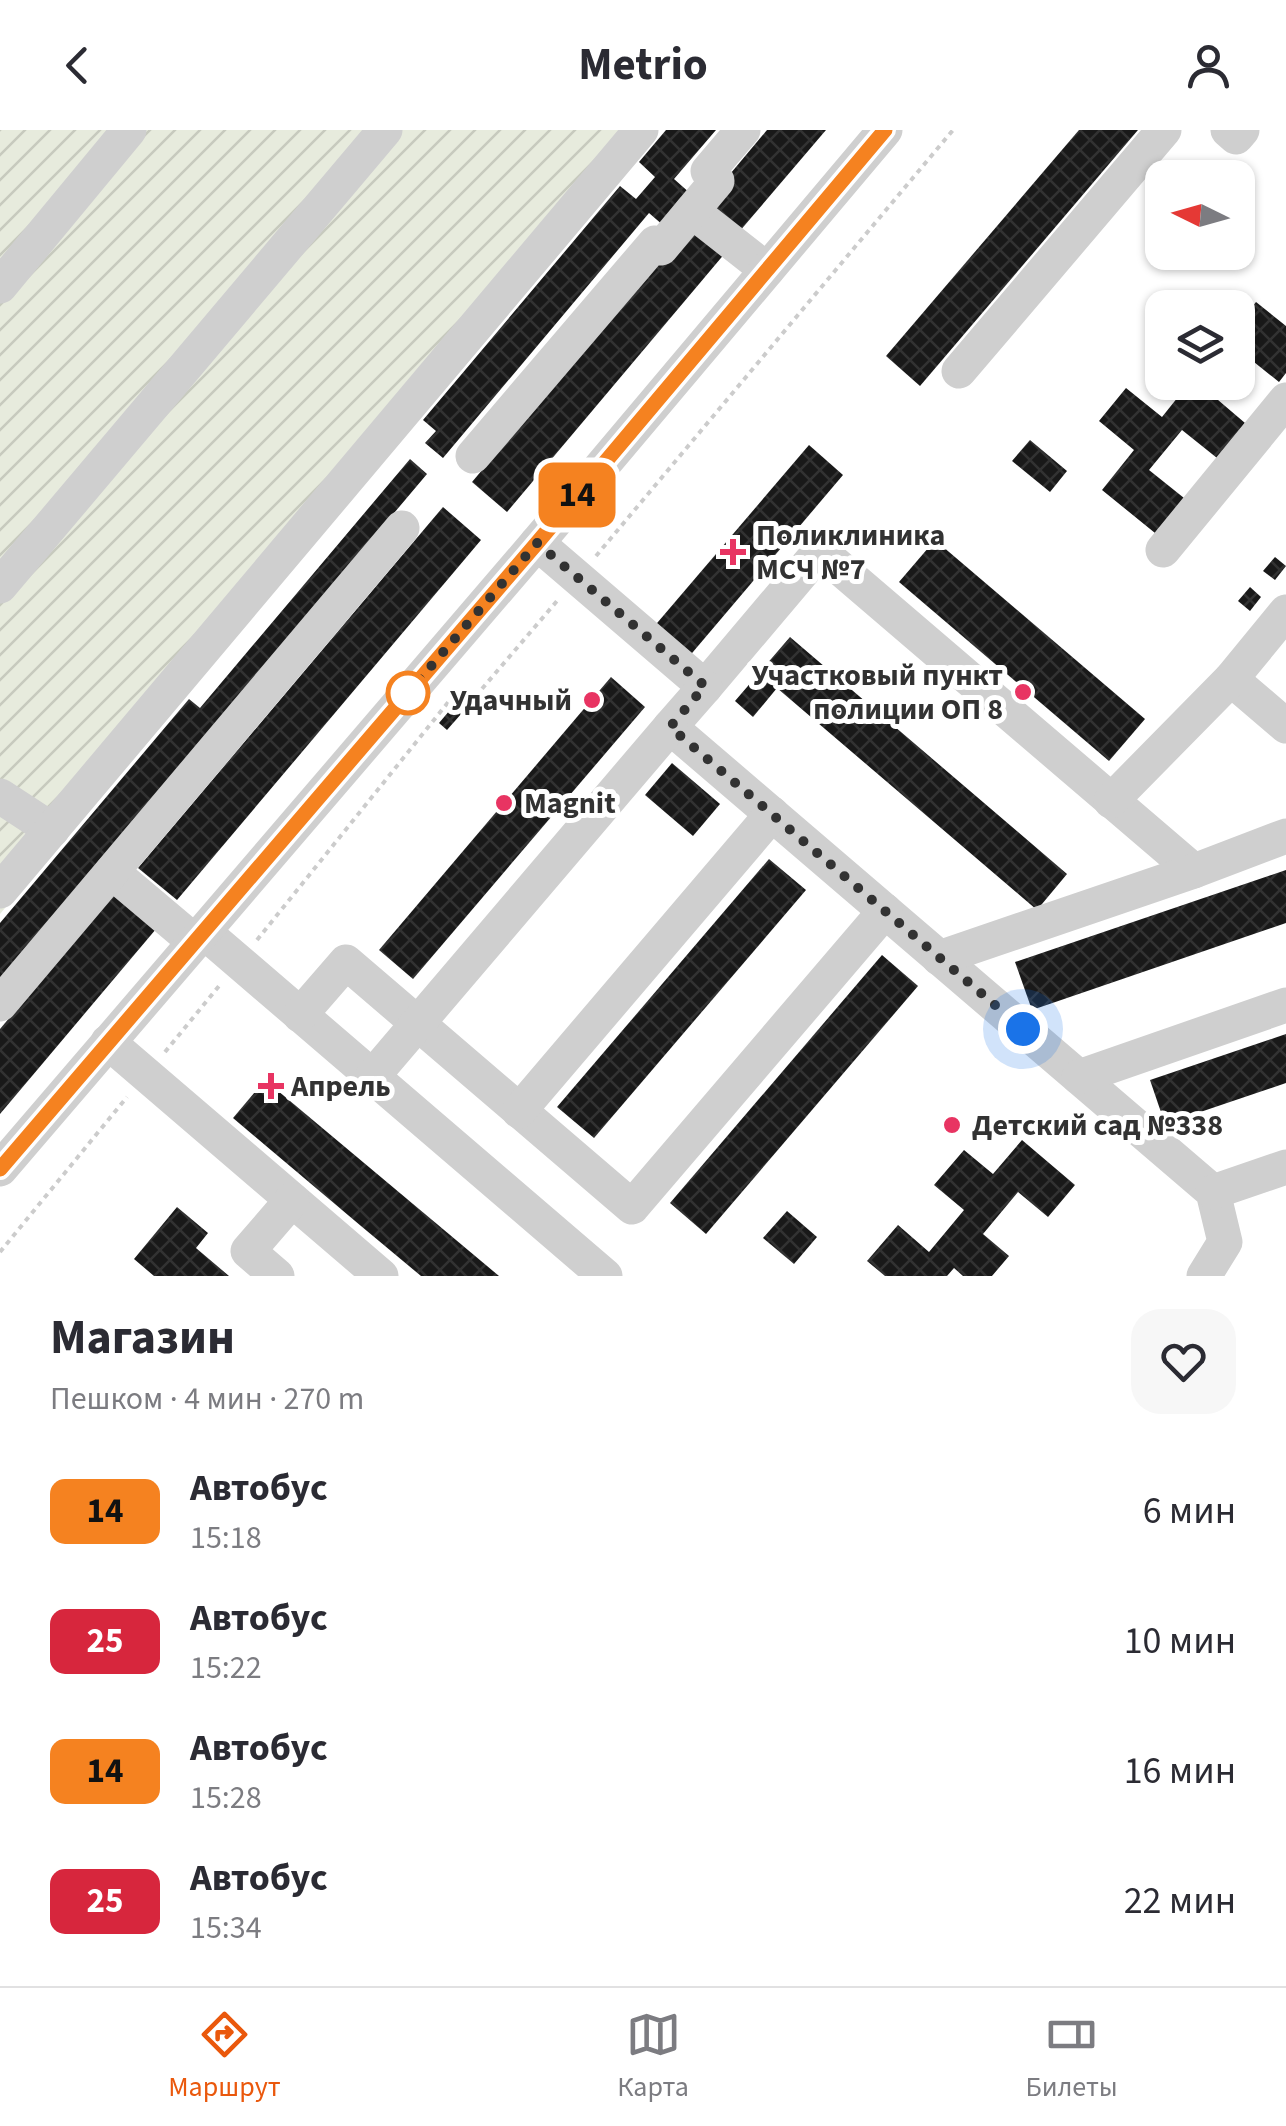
<!DOCTYPE html>
<html lang="ru">
<meta charset="utf-8">
<style>
:root{--surface:#fff;--page:#f7f7f7;--text:#2b2b33;--muted:#7c7c81;--line:#e1e1e2;--accent:#ea580c}
body{margin:0;font-family:"Source Sans 3",sans-serif;background:var(--page);color:var(--text);height:100vh;display:flex;flex-direction:column;font-size:38px;white-space:nowrap}
*{box-sizing:border-box;margin:0}
p{font-size:32px;color:var(--muted)}
.icon{flex:none;width:55px;height:55px;fill:none;stroke:currentColor;stroke-width:2;stroke-linecap:round;stroke-linejoin:round}
.map{position:relative;height:1146px;overflow:hidden}
.sheet{display:flex;flex-direction:column;background:var(--surface);flex:1}
.sheet>*{flex:none}
.badge{padding:0 20px;border-radius:15px;font-size:35px;line-height:65px}
.needle{width:65px;rotate:275deg}
.controls{position:absolute;left:1145px;top:30px;display:grid;gap:20px}
.controls a{display:grid;place-items:center;width:110px;height:110px;border-radius:20px;background:var(--surface);box-shadow:0 2px 8px #0004;font-size:50px}
.you{position:absolute;width:50px;height:50px;margin:-25px;border:8px solid #fff;border-radius:50%;background:#1a73e8;box-shadow:0 0 0 15px #1a73e833}
.map>.badge{position:absolute;translate:-50% -50%;box-shadow:0 0 0 5px #fff}
.round{display:grid;place-items:center;flex:none;width:105px;height:105px;border-radius:30px;background:var(--page)}
.head{display:flex;align-items:center;justify-content:space-between;height:170px;padding:0 50px}
h1{font-size:48px;font-weight:700;line-height:75px}
ul{padding:0;list-style:none}
li{display:flex;align-items:center;gap:30px;height:130px;padding:0 50px}
li div{flex:1}
li b{display:block;font-size:38px}
li em{font-style:normal}
li .badge{min-width:110px;font-weight:700;text-align:center}
header{display:flex;justify-content:space-between;align-items:center;height:130px;padding:0 50px;background:var(--surface);font-size:45px;font-weight:700}
.dock{display:flex;justify-content:space-around;align-items:center;height:140px;border-top:2px solid var(--line);background:var(--surface);font-size:28px;color:var(--muted)}
.dock a{display:grid;justify-items:center;gap:5px}
.dock .active{color:var(--accent)}
.map>svg:first-child{display:block}
.garden{fill:url(#garden-furrows)}
.building{fill:url(#building-cross-hatch)}
.lines{fill:none;stroke-linecap:round;stroke-linejoin:round}
.path{stroke:#ccc;stroke-width:4;stroke-dasharray:5 5;stroke-linecap:butt}
.minor{stroke:#cfcfcf;stroke-width:35}
.line-casing{stroke:#fff;stroke-width:22}
.line{stroke:#f58220;stroke-width:15}
.walk{stroke:#323232;stroke-width:10;stroke-dasharray:0 18}
.poi-dot{fill:#e83462;stroke:#fff;stroke-width:4}
.stop-dot{fill:#fff;stroke:#f58220;stroke-width:5}
.labels{text-anchor:middle;stroke-width:10;stroke-linejoin:round;paint-order:stroke}
.poi-label{font-size:30px;font-weight:bold;fill:#323232;stroke:#fff;text-anchor:start}
</style>
<header><svg class="icon" aria-label="back" viewBox="0 0 24 24"><path d="M15 5l-7 7 7 7"/></svg>Metrio<svg class="icon" aria-label="person" viewBox="0 0 24 24"><circle cx="12" cy="8" r="4"/><path d="M4 21q1-7 8-7t8 7"/></svg></header>
<div class="map">
<svg width="1286" height="1146" viewBox="0 0 1286 1146">
<defs>
<pattern id="garden-furrows" width="10" height="10" patternUnits="userSpaceOnUse" patternTransform="scale(2.5)"><rect width="10" height="10" fill="#e7ebdd"/><path d="M-1 1l2-2M0 10L10 0M9 11l2-2" fill="none" stroke="#c7cabe"/></pattern>
<pattern id="building-cross-hatch" width="8" height="8" patternUnits="userSpaceOnUse" patternTransform="scale(2.5)"><rect width="8" height="8" fill="#191919"/><path d="M0 0l8 8M0 8l8-8" fill="none" stroke="#323232"/></pattern>
</defs>
<rect width="100%" height="100%" fill="#fff"/>
<path class="garden" d="M0,0H658L0,784Z"/>
<g class="building">
<path d="M666,0H716L674,49L691,64L664,96L649,83L443,328L425,313L436,301L423,290L620,56L636,69L655,47L639,32Z"/>
<path d="M767,0H826L739,102L705,74Z"/>
<path d="M1079,0H1138L920,256L886,226Z"/>
<path d="M691,92L726,122L507,382L472,352Z"/>
<path d="M1256,172L1286,196V243L1279,252L1244,224L1238,232V195Z"/>
<path d="M1190,252H1221L1211,264L1245,293L1217,328L1182,300L1149,340L1184,368L1155,403L1102,360L1134,320L1099,291L1126,258L1162,287Z"/>
<path d="M1030,310L1067,341L1050,362L1012,331Z"/>
<path d="M809,315L843,345L687,529L652,499Z"/>
<path d="M410,329L427,344L0,850V793L189,569L200,578Z"/>
<path d="M443,377L481,410L177,770L138,738Z"/>
<path d="M935,410L1145,589L1109,631L899,452Z"/>
<path d="M1275,427L1286,436L1275,450L1263,441Z"/>
<path d="M1250,457L1261,467L1250,481L1238,471Z"/>
<path d="M790,507L1067,744L1037,780L777,558L753,587L735,571Z"/>
<path d="M611,547L645,577L413,849L379,820Z"/>
<path d="M461,567L469,575L447,600L439,593Z"/>
<path d="M672,633L720,674L693,706L645,665Z"/>
<path d="M769,729L806,760L594,1008L557,977Z"/>
<path d="M1286,740V793L1032,880L1015,832Z"/>
<path d="M114,764L156,799L0,984V899Z"/>
<path d="M882,825L918,856L706,1104L670,1073Z"/>
<path d="M1286,904V953L1165,994L1150,950Z"/>
<path d="M265,950L499,1146H421L361,1096L233,988Z"/>
<path d="M1022,1010L1075,1055L1048,1087L1018,1062L983,1104L1009,1126L992,1146H963L954,1138L947,1146H885L867,1131L898,1095L929,1122L964,1080L934,1055L964,1020L993,1044Z"/>
<path d="M177,1077L208,1103L196,1118L229,1146H154L134,1129Z"/>
<path d="M787,1081L817,1107L794,1134L763,1108Z"/>
</g>
<g class="lines">
<g class="path">
<path d="M596,426L953,0"/>
<path d="M257,810L458,560L475,567L557,471"/>
<path d="M165,922L219,856"/>
<path d="M0,1122L127,967"/>
</g>
<g class="minor">
<path d="M1228,0L1236,7L1242,0"/>
<path d="M692,81L767,140"/>
<path d="M0,156L129,0"/>
<path d="M959,241L1164,0"/>
<path d="M473,326L655,113L661,118L717,51L708,41L743,0"/>
<path d="M537,413L705,557L820,421L1194,741"/>
<path d="M1163,420L1286,270"/>
<path d="M0,456L385,0"/>
<path d="M1231,549L1286,596"/>
<path d="M705,557L670,597L1213,1062L1225,1112L1204,1146"/>
<path d="M0,666L52,700"/>
<path d="M1111,671L1231,549L1286,482"/>
<path d="M112,742L195,812"/>
<path d="M0,761L641,0"/>
<path d="M204,802L605,1146"/>
<path d="M939,828L1194,741L1286,706"/>
<path d="M0,874L402,398"/>
<path d="M300,885L346,832L632,1077L885,781"/>
<path d="M108,912L381,1146"/>
<path d="M372,947L670,597"/>
<path d="M1079,947L1286,875"/>
<path d="M519,981L772,684"/>
<path d="M0,1039L537,413L885,0"/>
<path d="M1213,1062L1286,1037"/>
<path d="M277,1146L248,1121L292,1070"/>
</g>
</g>
<g class="lines">
<defs>
<path id="line" d="M0,1039L537,413L885,0"/>
</defs>
<use href="#line" class="line-casing"/>
<use href="#line" class="line"/>
<path class="walk" d="M408,563L537,413L705,556L670,597L1023,899"/>
</g>
<g class="poi-dot">
<path d="M728 407h10v10h10v10h-10v10h-10v-10h-10v-10h10z"/>
<circle cx="1023" cy="562" r="10"/>
<circle cx="592" cy="570" r="10"/>
<circle cx="504" cy="673" r="10"/>
<path d="M266 941h10v10h10v10h-10v10h-10v-10h-10v-10h10z"/>
<circle cx="952" cy="995" r="10"/>
</g>
<circle class="stop-dot" cx="408" cy="563" r="20"/>
<g class="labels">
<g class="poi-label">
<text x="756" y="415">Поликлиника<tspan x="756" dy="34">МСЧ №7</tspan></text>
<text x="1003" y="555" text-anchor="end">Участковый пункт<tspan x="1003" dy="34">полиции ОП 8</tspan></text>
<text x="572" y="580" text-anchor="end">Удачный</text>
<text x="524" y="683">Magnit</text>
<text x="291" y="966">Апрель</text>
<text x="972" y="1005">Детский сад №338</text>
</g>
</g>
</svg>
<div class="controls">
<a><svg class="needle" viewBox="-14 -14 28 28"><path d="M0-13l5 13h-10z" fill="#e53935"/><path d="M0 13l5-13h-10z" fill="#7c7c81"/></svg></a>
<a><svg class="icon" aria-label="layers" viewBox="0 0 24 24"><path d="M12 4l9 5-9 5-9-5zM3 14l9 5 9-5"/></svg></a>
</div>
<div class="you" style="left:1023px;top:899px"></div>
<b class="badge" style="left:577px;top:365px;background:#f58220;color:#111">14</b>
</div>
<section class="sheet">
<div class="head"><div><h1>Магазин</h1><p>Пешком · 4 мин · 270 m</p></div><a class="round"><svg class="icon" aria-label="heart" viewBox="0 0 24 24"><path d="M12 20l-8-8c-3-5 5-10 8-4 3-6 11-1 8 4z"/></svg></a></div>
<ul>
<li><span class="badge" style="background:#f58220;color:#111">14</span><div><b>Автобус</b><p>15:18</p></div><em>6 мин</em></li>
<li><span class="badge" style="background:#d7263d;color:#fff">25</span><div><b>Автобус</b><p>15:22</p></div><em>10 мин</em></li>
<li><span class="badge" style="background:#f58220;color:#111">14</span><div><b>Автобус</b><p>15:28</p></div><em>16 мин</em></li>
<li><span class="badge" style="background:#d7263d;color:#fff">25</span><div><b>Автобус</b><p>15:34</p></div><em>22 мин</em></li>
</ul>
</section>
<nav class="dock">
<a class="active"><svg class="icon" aria-label="directions" viewBox="0 0 24 24"><path d="M12 3l9 9-9 9-9-9zM9 14v-3h6M13 9l2 2-2 2"/></svg>Маршрут</a>
<a><svg class="icon" aria-label="map" viewBox="0 0 24 24"><path d="M3 6l6-2 6 2 6-2v14l-6 2-6-2-6 2zM9 4v14M15 6v14"/></svg>Карта</a>
<a><svg class="icon" aria-label="tickets" viewBox="0 0 24 24"><path d="M3 7h18v10H3zM15 7v10"/></svg>Билеты</a>
</nav>
